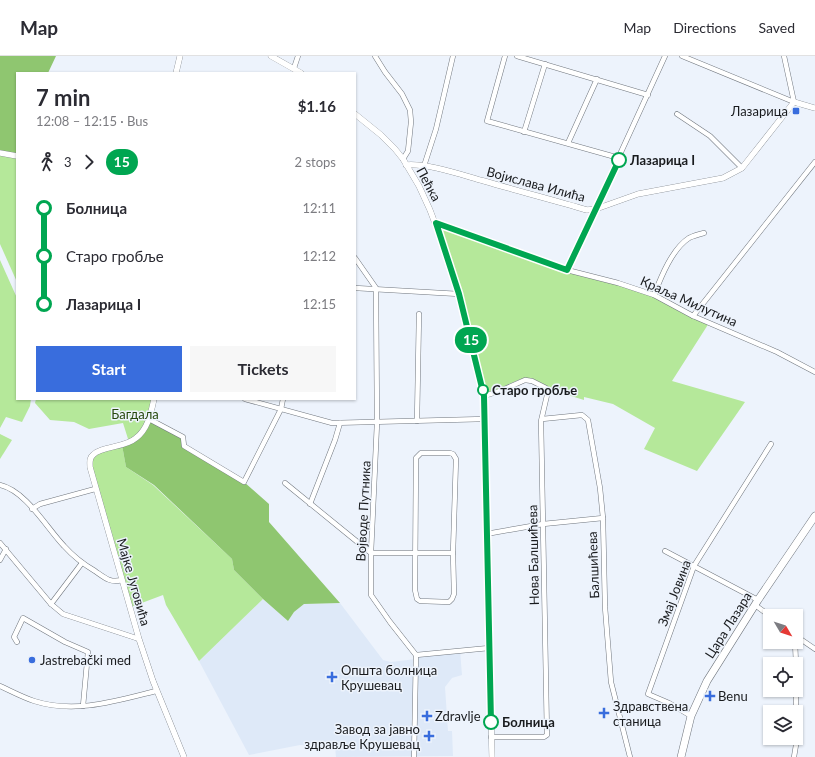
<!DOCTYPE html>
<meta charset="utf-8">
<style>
:root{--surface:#fff;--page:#f7f7f7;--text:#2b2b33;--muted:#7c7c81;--line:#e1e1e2;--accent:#396ddd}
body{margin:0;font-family:Lato,sans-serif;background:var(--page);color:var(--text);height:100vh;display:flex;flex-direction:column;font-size:15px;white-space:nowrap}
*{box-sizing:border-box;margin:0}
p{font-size:13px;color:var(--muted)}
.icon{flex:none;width:22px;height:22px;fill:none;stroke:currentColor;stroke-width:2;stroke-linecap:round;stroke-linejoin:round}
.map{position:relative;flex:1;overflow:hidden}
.panel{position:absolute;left:16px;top:16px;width:340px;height:328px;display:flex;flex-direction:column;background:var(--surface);border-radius:0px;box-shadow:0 1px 3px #0004}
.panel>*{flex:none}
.badge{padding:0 8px;border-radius:13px;font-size:14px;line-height:26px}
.needle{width:26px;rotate:129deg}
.tools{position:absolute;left:763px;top:553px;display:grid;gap:8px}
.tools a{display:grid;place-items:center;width:40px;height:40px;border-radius:0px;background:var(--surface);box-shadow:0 1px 3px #0004;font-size:20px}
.map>.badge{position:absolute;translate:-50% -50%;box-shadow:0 0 0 2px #fff}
.legs{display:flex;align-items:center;gap:6px;height:44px;padding:0 20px;font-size:13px}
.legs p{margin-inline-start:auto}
.headline{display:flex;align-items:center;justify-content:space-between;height:68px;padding:0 20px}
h1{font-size:22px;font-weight:700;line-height:30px}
.primary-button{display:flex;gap:8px;margin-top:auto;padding:8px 20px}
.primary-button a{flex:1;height:46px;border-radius:0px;background:var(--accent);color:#fff;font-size:16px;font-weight:700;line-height:46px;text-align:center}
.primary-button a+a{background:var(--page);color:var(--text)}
ul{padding:0 20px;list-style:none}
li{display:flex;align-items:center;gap:14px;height:48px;font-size:15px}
li i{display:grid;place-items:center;width:6px;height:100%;margin:0 5px;background:currentColor}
li i::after{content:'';width:10px;height:10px;margin:-5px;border:3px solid;border-radius:50%;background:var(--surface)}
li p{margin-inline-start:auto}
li:first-child i{background:linear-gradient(#0000 50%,currentColor 0)}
li:last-child i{background:linear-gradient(currentColor 50%,#0000 0)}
header{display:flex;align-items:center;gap:24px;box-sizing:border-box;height:56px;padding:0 20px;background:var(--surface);border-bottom:1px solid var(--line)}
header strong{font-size:19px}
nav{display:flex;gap:22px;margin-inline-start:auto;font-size:14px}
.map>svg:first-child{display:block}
.built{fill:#dee9f8}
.green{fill:#b5e89a}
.forest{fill:#8fc670}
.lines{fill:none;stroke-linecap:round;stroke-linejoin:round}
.minor-casing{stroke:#70767e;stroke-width:5.5}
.tertiary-casing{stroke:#70767e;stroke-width:6}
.secondary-casing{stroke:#70767e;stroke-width:8}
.minor{stroke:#fff;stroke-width:4.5}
.tertiary{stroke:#fff;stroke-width:5.5}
.secondary{stroke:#fff;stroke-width:7}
.line-1-casing{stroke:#fff;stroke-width:9}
.line-1{stroke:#00a651;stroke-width:6}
.poi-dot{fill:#396ddd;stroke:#edf3fc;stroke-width:1.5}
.stop-1-dot{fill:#fff;stroke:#00a651;stroke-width:2}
.labels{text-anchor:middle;stroke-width:3;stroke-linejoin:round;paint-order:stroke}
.poi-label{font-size:13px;fill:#191b1e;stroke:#edf3fc;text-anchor:start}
.stop-label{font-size:13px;font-weight:bold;fill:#191b1e;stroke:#edf3fc;text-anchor:start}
.street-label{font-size:13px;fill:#191b1e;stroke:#edf3fc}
.park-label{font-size:13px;fill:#26490d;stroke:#edf3fc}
</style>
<header>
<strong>Map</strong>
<nav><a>Map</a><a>Directions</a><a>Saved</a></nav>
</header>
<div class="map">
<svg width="815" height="701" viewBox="0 0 815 701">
<rect width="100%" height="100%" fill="#edf3fc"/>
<path class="built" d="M263,543L288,565L294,556L304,548L340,547L383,604L391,606L416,603V599L460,594L462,619L452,622L445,631L448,675H452L453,700L336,701L335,691L300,689L249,699L199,605Z"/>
<g class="green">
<path d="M0,97L17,100V226L0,188Z"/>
<path d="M436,167L567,214L654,239L709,267L672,325L745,346L697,415L644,393L655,372L613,348L584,341V344L545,332L521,323L484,339L477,308Z"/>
<path d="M0,204L17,242V343H31L30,350L22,366L6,361L0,372Z"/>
<path d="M36,343H154L147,369L129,386L123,367L89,373L74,366L50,364L35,347Z"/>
<path d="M0,378L12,384L0,403Z"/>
<path d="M122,389L126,411L153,429L232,503L234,514L263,543L199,605L166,549L163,539L131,551L91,419L93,398Z"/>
</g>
<g class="forest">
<path d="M0,0H56L48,17H17V100L0,97Z"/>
<path d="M149,363L183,381L184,390L244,426L269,448V466L340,547L304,548L294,556L288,565L263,543L234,514L232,503L154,429L126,411L122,389L136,383Z"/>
</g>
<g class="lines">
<defs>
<g id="minor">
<path d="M375,0L385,16L402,38L410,54L411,66L408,95L403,103"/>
<path d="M505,0L487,65L619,102"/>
<path d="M517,0L648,39"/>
<path d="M682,0L794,46"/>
<path d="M784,0L794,46"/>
<path d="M294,12L298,0"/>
<path d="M677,58L710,80L742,112"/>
<path d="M524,76L545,8"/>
<path d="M568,87L597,23"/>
<path d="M424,110L436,73L453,0"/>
<path d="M436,167L567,214L618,227L654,239L693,260L777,296L815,316"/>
<path d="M355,202L376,232L377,367L371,497V539L390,566L416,599L414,701"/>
<path d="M567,214L665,0"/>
<path d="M355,232L459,238"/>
<path d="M654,239C661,221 672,193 689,182C693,180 700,178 704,177"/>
<path d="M693,260L815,106"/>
<path d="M484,340L500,335L525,324L532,325L546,332L548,335L541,365L547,679L544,681H491"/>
<path d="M245,343L332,367L485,363"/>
<path d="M149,363L183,381L184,390L244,426L281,353L283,343"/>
<path d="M542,363L582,359L588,364L600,432L603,462L605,551L611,626L630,701"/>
<path d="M417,365L419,258"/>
<path d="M421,397H450L453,398L456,403L453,497L454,538L452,543L449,546L420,545L417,543L415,534L416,402Z"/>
<path d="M285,427L371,497"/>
<path d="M0,429C26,435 46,471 64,490C73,500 83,508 95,515C105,522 110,527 122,524"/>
<path d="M310,448L335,384L340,367"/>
<path d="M32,453L40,448L95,433"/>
<path d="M486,478L543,468L603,462"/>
<path d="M0,487L51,548L63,558L139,583"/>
<path d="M665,495L758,544"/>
<path d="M371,497H453"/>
<path d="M0,504L6,493"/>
<path d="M51,548L82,507"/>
<path d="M755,549L770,560"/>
<path d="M796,580L815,593"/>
<path d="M17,586L14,581L23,562L65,586L88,596L83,650"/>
<path d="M795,586L796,608"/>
<path d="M416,599L489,592"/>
<path d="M0,630C11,635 22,641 34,645C75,658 116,645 156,635"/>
<path d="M796,634V656"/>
<path d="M691,660L669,647L648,638L694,510L771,388"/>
<path d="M794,701L796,689V670"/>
</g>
<g id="tertiary">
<path d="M271,0L301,17"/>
<path d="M176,17L180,0"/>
<path d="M355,58L381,79L395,93L403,103L419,130L430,154L451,210L459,238L484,339L492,701"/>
<path d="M0,97L17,100"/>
<path d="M406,109C428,107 462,119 484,125C518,135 553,144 587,154L596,153L638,138L723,122L742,112L794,46L815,52"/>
<path d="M154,343C151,357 148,373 136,382C125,392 101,390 93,399C89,402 90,406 90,411L139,583L153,625L184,701"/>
</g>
<path id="secondary" d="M681,701L691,660L707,625L758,544L815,460"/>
</defs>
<use href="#minor" class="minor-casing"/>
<use href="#tertiary" class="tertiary-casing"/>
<use href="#secondary" class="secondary-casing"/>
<use href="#minor" class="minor"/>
<use href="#tertiary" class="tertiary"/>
<use href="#secondary" class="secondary"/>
</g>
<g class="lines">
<defs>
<path id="line-1" d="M491,666L484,340L459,238L436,167L567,214L619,104"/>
</defs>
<use href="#line-1" class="line-1-casing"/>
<use href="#line-1" class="line-1"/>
</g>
<g class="poi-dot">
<rect x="792" y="51" width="8" height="8" rx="2"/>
<circle cx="32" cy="604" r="4"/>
<path d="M330 615h4v4h4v4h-4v4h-4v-4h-4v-4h4z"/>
<path d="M708 634h4v4h4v4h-4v4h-4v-4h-4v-4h4z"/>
<path d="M602 651h4v4h4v4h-4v4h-4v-4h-4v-4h4z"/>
<path d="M425 654h4v4h4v4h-4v4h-4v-4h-4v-4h4z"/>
<path d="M427 674h4v4h4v4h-4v4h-4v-4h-4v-4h4z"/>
</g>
<g class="stop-1-dot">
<circle cx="619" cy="104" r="7"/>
<circle cx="483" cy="334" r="5"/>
<circle cx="491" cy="666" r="7"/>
</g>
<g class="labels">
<g class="poi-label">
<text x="788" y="60" text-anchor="end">Лазарица</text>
<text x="40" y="609">Jastrebački med</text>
<text x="341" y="619">Општа болница<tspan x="341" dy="15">Крушевац</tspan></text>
<text x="718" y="645">Benu</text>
<text x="613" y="655">Здравствена<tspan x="613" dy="15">станица</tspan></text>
<text x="435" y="665">Zdravlje</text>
<text x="420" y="678" text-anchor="end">Завод за јавно<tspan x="420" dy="15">здравље Крушевац</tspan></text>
</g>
<g class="stop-label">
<text x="630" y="109">Лазарица I</text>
<text x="492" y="339">Старо гробље</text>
<text x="502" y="671">Болница</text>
</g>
<g class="street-label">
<text transform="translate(429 128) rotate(62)" y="5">Пећка</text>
<text transform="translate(536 128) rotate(15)" y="5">Војислава Илића</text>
<text transform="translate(689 245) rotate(24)" y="5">Краља Милутина</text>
<text transform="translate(363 455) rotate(-87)" y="5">Војводе Путника</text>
<text transform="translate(533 499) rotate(-91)" y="5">Нова Балшићева</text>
<text transform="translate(593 509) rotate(-92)" y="5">Балшићева</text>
<text transform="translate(134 526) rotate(74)" y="5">Мајке Југовића</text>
<text transform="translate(674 537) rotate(-69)" y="5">Змај Јовина</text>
<text transform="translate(728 569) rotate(-58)" y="5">Цара Лазара</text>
</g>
<g class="park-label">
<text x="135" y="363">Багдала</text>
</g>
</g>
</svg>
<div class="tools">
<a><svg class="needle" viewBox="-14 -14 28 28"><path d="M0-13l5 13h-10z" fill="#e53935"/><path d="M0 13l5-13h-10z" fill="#7c7c81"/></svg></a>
<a><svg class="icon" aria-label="locate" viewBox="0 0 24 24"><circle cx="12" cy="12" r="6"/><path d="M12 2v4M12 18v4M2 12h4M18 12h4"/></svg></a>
<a><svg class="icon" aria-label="layers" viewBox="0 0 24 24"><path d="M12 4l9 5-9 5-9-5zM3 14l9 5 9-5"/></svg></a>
</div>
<b class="badge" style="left:471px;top:284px;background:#00a651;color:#fff">15</b>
<section class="panel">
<div class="headline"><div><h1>7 min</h1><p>12:08 – 12:15 · Bus</p></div><b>$1.16</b></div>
<div class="legs"><svg class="icon" aria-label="walk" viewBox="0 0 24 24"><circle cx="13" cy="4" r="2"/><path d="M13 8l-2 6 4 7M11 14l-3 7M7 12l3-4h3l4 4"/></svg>3<svg class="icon" aria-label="forward" viewBox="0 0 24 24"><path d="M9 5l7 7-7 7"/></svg><b class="badge" style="background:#00a651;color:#fff">15</b><p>2 stops</p></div>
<ul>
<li><i style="color:#00a651"></i><b>Болница</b><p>12:11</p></li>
<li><i style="color:#00a651"></i><span>Старо гробље</span><p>12:12</p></li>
<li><i style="color:#00a651"></i><b>Лазарица I</b><p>12:15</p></li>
</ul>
<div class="primary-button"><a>Start</a><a>Tickets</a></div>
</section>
</div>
